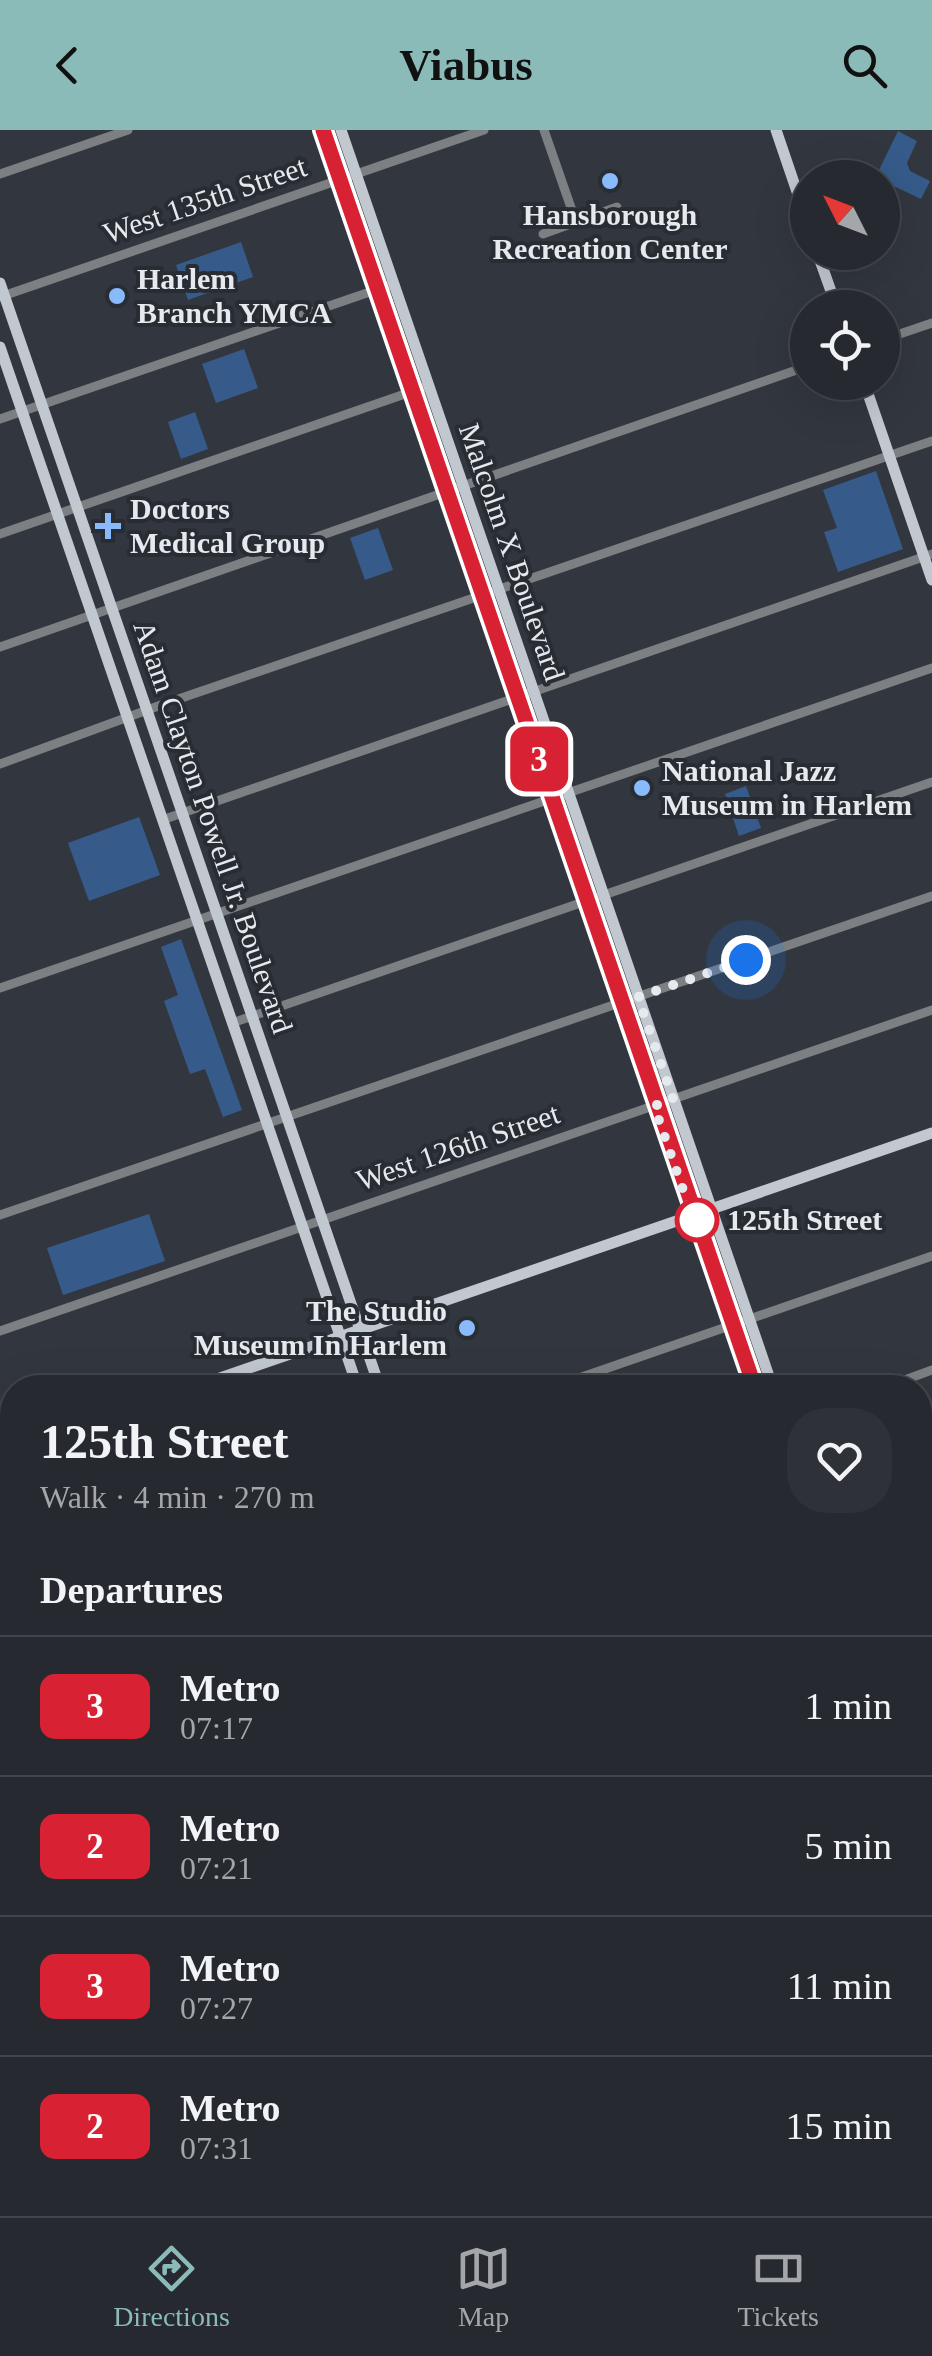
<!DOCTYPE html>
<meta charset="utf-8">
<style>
:root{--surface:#26292f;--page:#2e3137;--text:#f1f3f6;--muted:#a4a6aa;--line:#42454b;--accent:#8bbbb9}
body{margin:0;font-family:"Times New Roman",serif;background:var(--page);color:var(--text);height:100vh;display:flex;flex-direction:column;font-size:38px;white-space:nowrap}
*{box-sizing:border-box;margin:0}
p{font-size:32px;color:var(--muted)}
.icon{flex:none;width:55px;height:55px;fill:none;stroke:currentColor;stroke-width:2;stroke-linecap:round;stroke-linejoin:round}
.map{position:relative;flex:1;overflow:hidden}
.panel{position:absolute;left:0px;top:1245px;width:932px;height:842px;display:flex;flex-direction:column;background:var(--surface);border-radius:40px 40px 0 0;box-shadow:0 10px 40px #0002,0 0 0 2px var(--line)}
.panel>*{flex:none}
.badge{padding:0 20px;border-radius:15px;font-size:35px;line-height:65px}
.needle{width:65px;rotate:312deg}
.controls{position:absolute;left:790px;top:30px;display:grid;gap:20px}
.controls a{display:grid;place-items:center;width:110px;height:110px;border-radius:50%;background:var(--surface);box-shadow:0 10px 40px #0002,0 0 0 2px var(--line);font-size:50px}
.you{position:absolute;width:50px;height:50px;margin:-25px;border:8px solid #fff;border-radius:50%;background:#1a73e8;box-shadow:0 0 0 15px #1a73e833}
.map>.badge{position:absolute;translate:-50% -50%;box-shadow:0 0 0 5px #fff}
h2{padding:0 40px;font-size:38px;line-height:90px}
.round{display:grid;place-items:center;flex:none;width:105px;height:105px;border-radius:40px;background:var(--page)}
.head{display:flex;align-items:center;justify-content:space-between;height:170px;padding:0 40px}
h1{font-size:48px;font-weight:600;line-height:75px}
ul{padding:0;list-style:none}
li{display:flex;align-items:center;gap:30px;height:140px;padding:0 40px;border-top:2px solid var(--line)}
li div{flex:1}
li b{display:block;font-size:38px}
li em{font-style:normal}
li .badge{min-width:110px;font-weight:700;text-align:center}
header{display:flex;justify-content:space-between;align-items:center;height:130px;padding:0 40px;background:var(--accent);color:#111;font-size:45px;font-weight:600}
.tab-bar{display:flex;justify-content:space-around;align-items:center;height:140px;border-top:2px solid var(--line);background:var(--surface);font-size:28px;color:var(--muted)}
.tab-bar a{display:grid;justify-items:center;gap:5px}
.tab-bar .on{color:var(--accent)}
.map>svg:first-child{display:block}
.green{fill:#365b8a}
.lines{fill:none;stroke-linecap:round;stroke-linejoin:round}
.minor{stroke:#7d8083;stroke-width:9}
.major{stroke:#c2c8d0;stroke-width:11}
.line-casing{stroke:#fff;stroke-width:22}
.line{stroke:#d82233;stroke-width:15}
.walk{stroke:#e6e9ee;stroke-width:10;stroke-dasharray:0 18}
.poi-dot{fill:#88bafc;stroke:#282d34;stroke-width:4}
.stop-dot{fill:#fff;stroke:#d82233;stroke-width:5}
.labels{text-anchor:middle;stroke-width:8;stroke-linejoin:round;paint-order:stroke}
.street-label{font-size:30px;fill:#e6e9ee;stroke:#282d34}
.poi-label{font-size:30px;font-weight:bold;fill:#e6e9ee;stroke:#282d34;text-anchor:start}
.stop-label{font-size:30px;font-weight:bold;fill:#e6e9ee;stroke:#282d34;text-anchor:start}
</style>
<header><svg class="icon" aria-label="back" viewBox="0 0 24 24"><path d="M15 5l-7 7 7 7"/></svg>Viabus<svg class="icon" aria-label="search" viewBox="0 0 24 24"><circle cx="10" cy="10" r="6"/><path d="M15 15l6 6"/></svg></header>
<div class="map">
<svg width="932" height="2086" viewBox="0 0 932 2086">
<rect width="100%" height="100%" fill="#32373f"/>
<g class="green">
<path d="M898,1L917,11L907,33L910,41L930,51L921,69L883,51L879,40Z"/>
<path d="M241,112L253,147L188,170L176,135Z"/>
<path d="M244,219L258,258L216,273L202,234Z"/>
<path d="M195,282L208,319L181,329L168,292Z"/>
<path d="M876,341L903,419L838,442L824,402L837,398L823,360Z"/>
<path d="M378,398L393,440L365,450L350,408Z"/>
<path d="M746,656L761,698L739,706L725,664Z"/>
<path d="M139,687L160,745L89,771L68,713Z"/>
<path d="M181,809L242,980L223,987L205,939L190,944L164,871L178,865L161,817Z"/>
<path d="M149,1084L165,1131L63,1165L47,1118Z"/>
</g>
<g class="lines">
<g class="minor">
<path d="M544,0L576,92"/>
<path d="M0,44L128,0"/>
<path d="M543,104L617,77"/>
<path d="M0,167L484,0"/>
<path d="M882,210L932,193"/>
<path d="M0,289L393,154"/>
<path d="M0,404L428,256"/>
<path d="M0,517L808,236"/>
<path d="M0,634L161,575L932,311"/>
<path d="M162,690L932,424"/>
<path d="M0,858L932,538"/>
<path d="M232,893L932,652"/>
<path d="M0,1085L932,766"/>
<path d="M0,1201L932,880"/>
<path d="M550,1258L932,1126"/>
<path d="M883,1258L932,1240"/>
<path d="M920,1360L932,1356"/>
<path d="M0,1447L12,1442"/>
<path d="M920,1474L932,1470"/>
<path d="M0,1562L12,1557"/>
<path d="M920,1589L932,1585"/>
<path d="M0,1676L12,1672"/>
<path d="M0,1791L12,1787"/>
<path d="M920,1818L932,1814"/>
<path d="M0,1905L12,1900"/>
<path d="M0,1918L12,1955"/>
<path d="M920,1933L932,1929"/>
<path d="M0,2020L12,2016"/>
<path d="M920,2055L932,2051"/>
<path d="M54,2075L58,2086"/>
<path d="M562,2075L575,2086"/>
<path d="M142,2086L173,2075"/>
<path d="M475,2086L506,2075"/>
<path d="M832,2086L863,2075"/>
</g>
<g class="major">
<path d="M320,0L751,1258"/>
<path d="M341,0L773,1258"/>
<path d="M776,0L808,94"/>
<path d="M817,122L837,178"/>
<path d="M0,153L380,1258"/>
<path d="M0,217L358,1258"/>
<path d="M864,252L932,450"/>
<path d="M191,1258L932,1003"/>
<path d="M0,1323L12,1319"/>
<path d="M0,1336L12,1372"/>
<path d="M0,1607L12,1617"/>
<path d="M920,1688L932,1724"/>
<path d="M920,1750L932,1787"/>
<path d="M256,2075L260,2086"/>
<path d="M639,2075L642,2086"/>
<path d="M661,2075L665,2086"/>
</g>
</g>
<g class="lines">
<defs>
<path id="line" d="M323,0L755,1258"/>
</defs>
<use href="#line" class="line-casing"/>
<use href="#line" class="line"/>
<path class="walk" d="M697,1090L692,1086L654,976L673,969L638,867L746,830"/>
</g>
<g class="poi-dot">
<circle cx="610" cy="51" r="10"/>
<circle cx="117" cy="166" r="10"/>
<path d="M103 381h10v10h10v10h-10v10h-10v-10h-10v-10h10z"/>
<circle cx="642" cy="658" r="10"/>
<circle cx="467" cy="1198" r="10"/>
</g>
<circle class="stop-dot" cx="697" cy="1090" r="20"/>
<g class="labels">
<g class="street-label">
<text transform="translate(205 70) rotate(-19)" y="10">West 135th Street</text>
<text transform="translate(512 422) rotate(71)" y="10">Malcolm X Boulevard</text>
<text transform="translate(213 697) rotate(71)" y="10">Adam Clayton Powell Jr. Boulevard</text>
<text transform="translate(458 1017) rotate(-19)" y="10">West 126th Street</text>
</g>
<g class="poi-label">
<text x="610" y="95" text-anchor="middle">Hansborough<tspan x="610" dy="34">Recreation Center</tspan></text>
<text x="137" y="159">Harlem<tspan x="137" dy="34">Branch YMCA</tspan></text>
<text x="130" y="389">Doctors<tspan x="130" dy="34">Medical Group</tspan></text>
<text x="662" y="651">National Jazz<tspan x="662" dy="34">Museum in Harlem</tspan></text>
<text x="447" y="1191" text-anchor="end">The Studio<tspan x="447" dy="34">Museum In Harlem</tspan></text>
</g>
<g class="stop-label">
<text x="727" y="1100">125th Street</text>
</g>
</g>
</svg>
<div class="controls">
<a><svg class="needle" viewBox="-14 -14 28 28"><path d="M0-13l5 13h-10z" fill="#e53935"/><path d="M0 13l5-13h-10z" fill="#a4a6aa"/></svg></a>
<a><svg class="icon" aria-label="locate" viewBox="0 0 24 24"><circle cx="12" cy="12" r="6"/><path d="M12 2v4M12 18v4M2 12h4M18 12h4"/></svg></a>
</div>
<div class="you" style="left:746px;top:830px"></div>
<b class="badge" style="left:539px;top:629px;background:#d82233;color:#fff">3</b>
<section class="panel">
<div class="head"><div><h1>125th Street</h1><p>Walk · 4 min · 270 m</p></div><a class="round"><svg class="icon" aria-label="heart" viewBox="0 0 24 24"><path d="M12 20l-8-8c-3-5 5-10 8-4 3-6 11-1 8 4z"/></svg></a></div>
<h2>Departures</h2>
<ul>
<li><span class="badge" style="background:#d82233;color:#fff">3</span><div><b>Metro</b><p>07:17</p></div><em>1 min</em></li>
<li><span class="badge" style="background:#d82233;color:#fff">2</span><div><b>Metro</b><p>07:21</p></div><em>5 min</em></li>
<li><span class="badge" style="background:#d82233;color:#fff">3</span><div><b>Metro</b><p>07:27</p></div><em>11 min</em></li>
<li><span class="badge" style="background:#d82233;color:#fff">2</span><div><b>Metro</b><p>07:31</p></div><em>15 min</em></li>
</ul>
</section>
</div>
<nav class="tab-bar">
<a class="on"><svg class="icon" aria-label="directions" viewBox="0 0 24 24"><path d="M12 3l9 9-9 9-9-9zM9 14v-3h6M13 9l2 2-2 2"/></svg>Directions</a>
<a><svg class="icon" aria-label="map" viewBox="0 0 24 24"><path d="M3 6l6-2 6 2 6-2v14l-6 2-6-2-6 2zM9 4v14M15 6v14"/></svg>Map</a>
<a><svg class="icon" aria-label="tickets" viewBox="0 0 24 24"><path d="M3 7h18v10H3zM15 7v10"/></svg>Tickets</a>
</nav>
